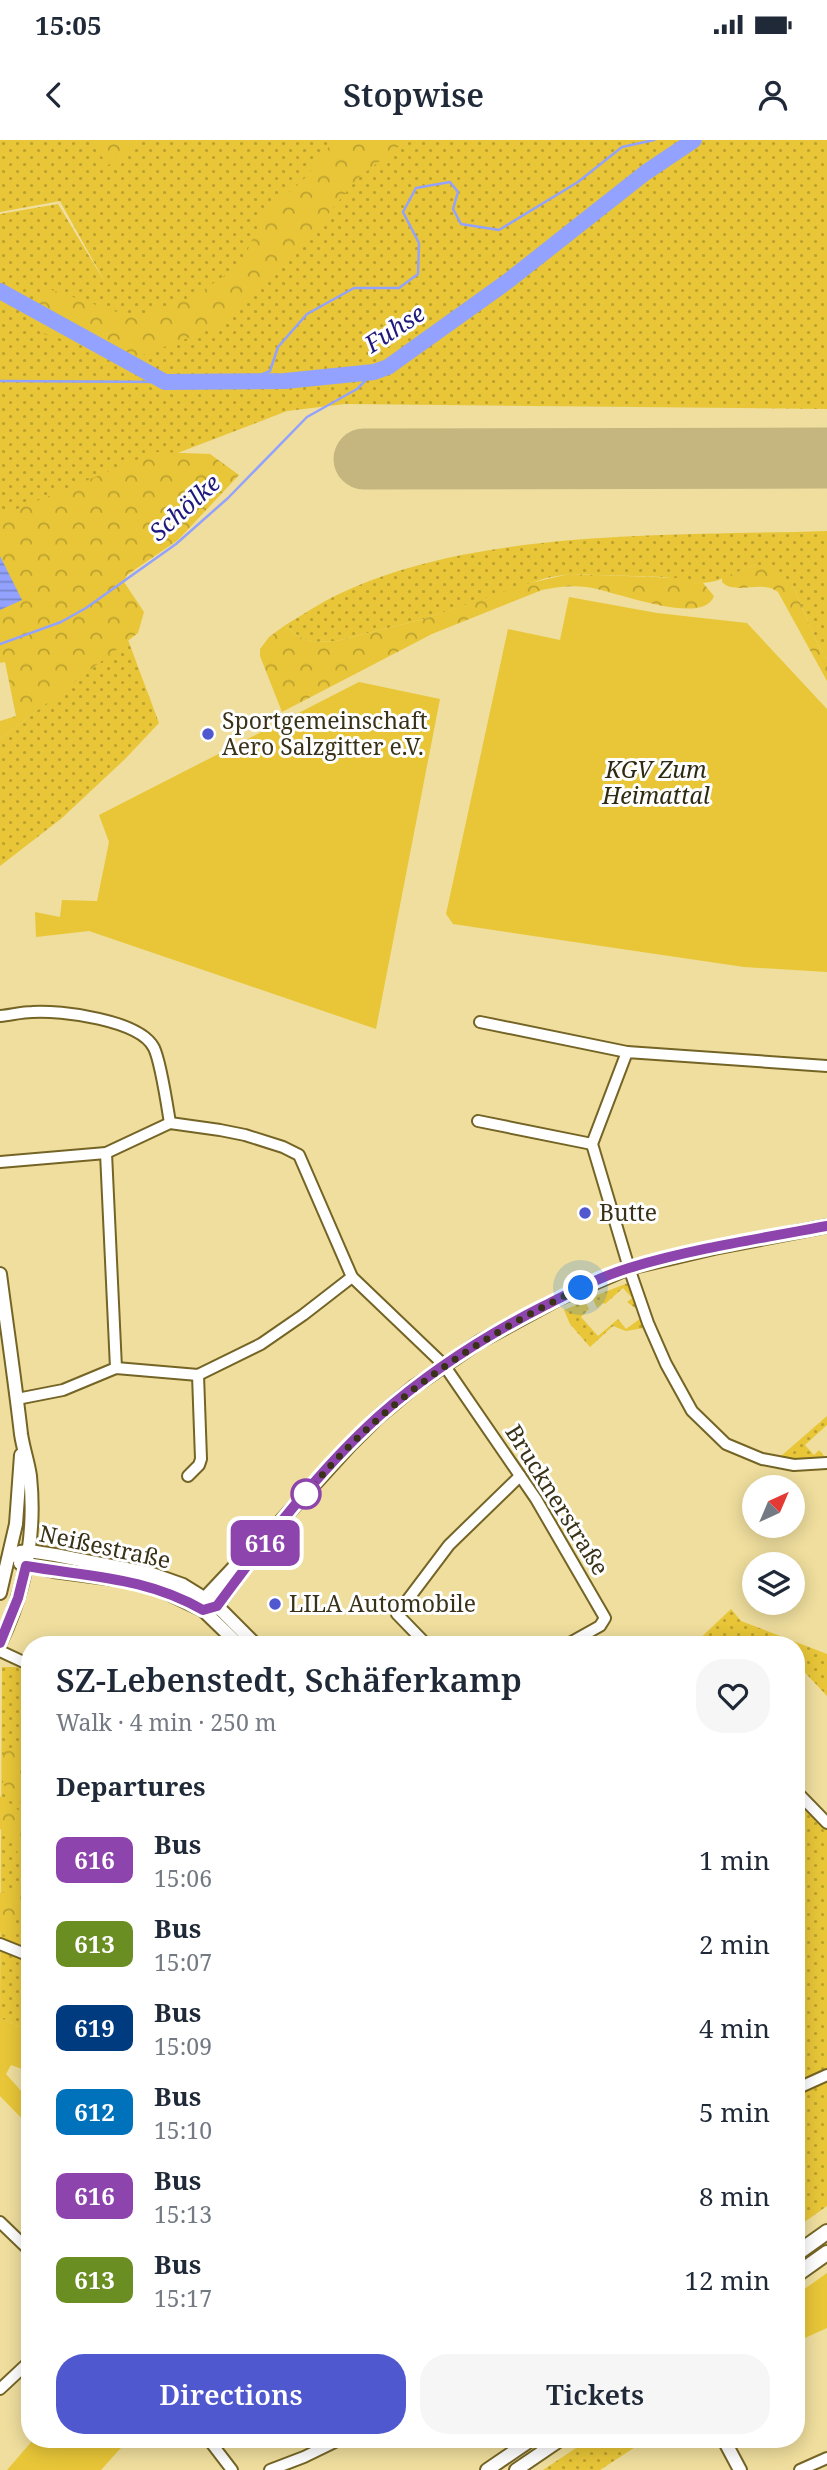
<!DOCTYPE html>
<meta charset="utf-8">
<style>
:root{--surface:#fff;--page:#f6f6f7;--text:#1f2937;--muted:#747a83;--accent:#5058cf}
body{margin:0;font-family:"Noto Serif",serif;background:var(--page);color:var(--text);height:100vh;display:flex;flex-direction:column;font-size:26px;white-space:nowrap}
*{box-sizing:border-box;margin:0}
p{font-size:23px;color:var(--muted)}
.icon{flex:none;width:38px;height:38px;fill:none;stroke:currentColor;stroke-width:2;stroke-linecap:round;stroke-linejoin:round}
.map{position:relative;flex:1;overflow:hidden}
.panel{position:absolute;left:21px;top:1496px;width:784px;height:812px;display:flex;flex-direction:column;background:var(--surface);border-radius:28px;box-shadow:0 4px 18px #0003}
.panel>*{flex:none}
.badge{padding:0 14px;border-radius:10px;font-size:24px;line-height:46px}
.needle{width:46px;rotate:44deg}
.tools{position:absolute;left:742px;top:1335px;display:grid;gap:14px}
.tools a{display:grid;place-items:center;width:63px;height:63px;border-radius:50%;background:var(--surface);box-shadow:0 4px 18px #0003;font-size:35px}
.you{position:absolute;width:35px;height:35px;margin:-18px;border:5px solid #fff;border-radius:50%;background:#1a73e8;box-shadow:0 0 0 10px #1a73e833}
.map>.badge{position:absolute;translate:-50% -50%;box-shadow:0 0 0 4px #fff}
h2{padding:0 35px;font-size:26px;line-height:63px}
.round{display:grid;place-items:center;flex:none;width:74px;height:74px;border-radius:28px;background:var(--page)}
.headline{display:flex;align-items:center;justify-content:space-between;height:119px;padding:0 35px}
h1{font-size:33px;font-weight:600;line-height:52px}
.primary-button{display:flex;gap:14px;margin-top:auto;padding:14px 35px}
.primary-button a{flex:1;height:80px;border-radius:28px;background:var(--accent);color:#fff;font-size:28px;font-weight:600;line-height:80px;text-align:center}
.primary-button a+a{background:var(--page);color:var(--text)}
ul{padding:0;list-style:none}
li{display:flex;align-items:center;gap:21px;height:84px;padding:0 35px}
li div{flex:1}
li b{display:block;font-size:26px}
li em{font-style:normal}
li .badge{min-width:77px;font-weight:700;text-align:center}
.status{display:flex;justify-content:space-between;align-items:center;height:49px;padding:0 35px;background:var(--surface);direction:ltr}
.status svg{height:19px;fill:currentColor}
header{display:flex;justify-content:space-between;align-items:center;height:91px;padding:0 35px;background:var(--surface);font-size:32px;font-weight:600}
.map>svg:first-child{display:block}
.grass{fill:url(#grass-dots)}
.forest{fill:url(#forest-crowns)}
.green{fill:#e8c638}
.water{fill:url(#water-rules)}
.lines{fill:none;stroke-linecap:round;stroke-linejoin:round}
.stream{stroke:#92a2fe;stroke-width:2.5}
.river{stroke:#92a2fe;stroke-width:16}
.runway{stroke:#c4b67e;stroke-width:61}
.minor-casing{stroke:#746425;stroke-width:14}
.tertiary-casing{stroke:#746425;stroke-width:16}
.secondary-casing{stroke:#746425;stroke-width:18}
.minor{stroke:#fff;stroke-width:10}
.tertiary{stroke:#fff;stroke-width:12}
.secondary{stroke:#fff;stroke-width:14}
.line-casing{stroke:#fff;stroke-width:16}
.line{stroke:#8e44ad;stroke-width:10}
.walk{stroke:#393218;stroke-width:7;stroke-dasharray:0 12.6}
.poi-dot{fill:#5058cf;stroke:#fff;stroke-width:2.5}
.stop-dot{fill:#fff;stroke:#8e44ad;stroke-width:3.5}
.labels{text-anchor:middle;stroke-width:6;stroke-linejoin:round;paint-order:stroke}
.poi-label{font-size:23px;fill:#393218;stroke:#fff;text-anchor:start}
.park-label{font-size:23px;font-style:italic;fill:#312a12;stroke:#fff}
.street-label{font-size:23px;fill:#393218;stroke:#fff}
.water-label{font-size:24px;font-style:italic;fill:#20197d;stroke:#fff}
</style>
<div class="status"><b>15:05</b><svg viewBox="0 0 49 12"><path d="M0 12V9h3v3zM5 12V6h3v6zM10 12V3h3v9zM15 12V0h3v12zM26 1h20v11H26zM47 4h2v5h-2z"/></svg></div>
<header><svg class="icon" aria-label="back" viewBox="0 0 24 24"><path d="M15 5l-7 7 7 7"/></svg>Stopwise<svg class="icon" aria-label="person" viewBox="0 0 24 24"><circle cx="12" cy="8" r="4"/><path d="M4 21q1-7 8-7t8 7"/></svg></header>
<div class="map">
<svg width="827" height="2330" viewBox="0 0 827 2330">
<defs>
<pattern id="grass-dots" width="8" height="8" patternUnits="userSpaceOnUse" patternTransform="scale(1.75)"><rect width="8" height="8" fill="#e8c638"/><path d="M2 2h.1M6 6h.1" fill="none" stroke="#bda12e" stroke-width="1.8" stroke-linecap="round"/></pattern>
<pattern id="forest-crowns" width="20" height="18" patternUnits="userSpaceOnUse" patternTransform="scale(1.75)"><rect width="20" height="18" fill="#e8c638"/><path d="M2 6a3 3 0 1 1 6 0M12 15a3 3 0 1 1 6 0" fill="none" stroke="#bda12e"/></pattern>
<pattern id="water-rules" width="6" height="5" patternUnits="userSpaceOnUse" patternTransform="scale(1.75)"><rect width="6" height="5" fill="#92a2fe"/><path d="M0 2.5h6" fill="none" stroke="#7885cd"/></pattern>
</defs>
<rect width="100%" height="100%" fill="#efde9d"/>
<g class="grass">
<path d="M0,0H827V269L345,264L287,271L0,381V74L58,64L106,144L60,61L0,72Z"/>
<path d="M827,391V519L818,505L793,446L755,425L716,441L703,443L665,437L569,434L546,438L424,479L336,501L313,502L303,499L284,486C302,475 320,463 339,454C476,388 677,396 827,391Z"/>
<path d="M128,500L159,583L125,619L62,678L0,726V599Z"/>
<path d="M628,1143L638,1170L627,1162L632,1158L623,1148L605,1164L603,1163L597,1168L592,1157Z"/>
<path d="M585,1161L589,1169L581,1177L598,1196L618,1179L626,1189L641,1178L644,1188L626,1191L613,1186L590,1207L570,1184L564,1170Z"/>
<path d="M827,1276V1285L805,1305L814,1315L819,1310L825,1317L795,1319L781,1316Z"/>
<path d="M731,1469L741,1481L827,1514V1556L796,1523V1505H762L748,1498L741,1505H693Z"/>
<path d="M2,1527H17L30,1533V1891L0,1878Z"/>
<path d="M796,1652L827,1683V2066L796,2088Z"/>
<path d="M588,2300H646L600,2330H543Z"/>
</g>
<g class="forest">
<path d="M93,0H141L107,26Z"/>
<path d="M334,0H407L358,38L304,103L220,186L132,219L44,194L25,168L49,149L132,177L194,157L242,123L262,77L306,37Z"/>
<path d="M156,312L210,314L239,335L178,400L127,435L124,442L144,472L138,493L0,599V581L16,576L5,522L0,523V376Z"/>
<path d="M755,425L776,428L793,446L818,505L827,519V541L778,452C761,439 736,456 722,442V438Z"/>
<path d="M569,434L680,438L703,443L714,456C703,488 610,449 586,447C571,445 557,447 542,450L432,494L282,572L260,516V509L269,497L284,486L303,499L313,502L336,501L424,479L522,445Z"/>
<path d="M27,1608L30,1609V1660L22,1664C0,1650 0,1638 4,1611Z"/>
<path d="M0,1656L30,1679V1720C16,1717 15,1707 11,1694L0,1689Z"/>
<path d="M20,1739H30V1760L26,1775L19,1772L14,1782L12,1799L0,1792V1753L15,1751Z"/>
</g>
<g class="green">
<path d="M569,457L657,473L747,483L827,569V832L744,827L453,784L446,774L508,489L560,500Z"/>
<path d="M359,542L440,559L376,889L89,791L36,797L35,772L60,777L62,760L97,761L109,702L99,675Z"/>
<path d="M0,1878L30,1891V1932L11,1925L6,1934L30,1961V1987L0,1956Z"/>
<path d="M827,2133V2188L796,2202V2155Z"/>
<path d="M33,2300H128L101,2330H7Z"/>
</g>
<path class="water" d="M0,416L22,460L0,470Z"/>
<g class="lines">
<g class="stream">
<path d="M0,241L165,242"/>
<path d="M246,241L270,231L278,207L307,174L354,148H399L418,134L419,103L403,72L416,48L450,42L458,52L453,69L461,84L499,90L578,42L622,7L654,0"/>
<path d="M0,504L61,482L86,468L176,404L228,358L307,277L357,249L374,232"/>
</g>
<path class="river" d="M0,151L165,242L285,241L374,232L388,227L508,141L645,33L694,0"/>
<path class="runway" d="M364,319L827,318"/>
<defs>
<g id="minor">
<path d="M0,876C11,875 22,872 32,872C61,870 140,880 154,908C161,923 167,965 170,983"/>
<path d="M480,882L627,912"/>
<path d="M827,926L627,912L592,1004L629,1128L648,1183L666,1224L692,1271L726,1304L762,1319L794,1325L827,1323"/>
<path d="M478,981L592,1004"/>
<path d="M106,1013L116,1228"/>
<path d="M0,1022L106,1013L170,983L220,990L245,995L283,1007L299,1015L352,1137L444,1225L536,1359L605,1478L600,1486L566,1505"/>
<path d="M17,1259L63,1250L116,1228L198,1235L261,1204L303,1175L352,1137"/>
<path d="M188,1336L199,1325L201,1319L198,1235"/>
<path d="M427,1505L397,1474L449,1405L520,1336"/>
<path d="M0,1511L30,1525"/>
<path d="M796,1651L827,1683"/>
<path d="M0,1804L30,1816"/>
<path d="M796,1949L827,1935"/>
<path d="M0,2082L30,2111"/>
<path d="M0,2249L30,2221"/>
<path d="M209,2300L232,2330"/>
<path d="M270,2330L304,2317L339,2300"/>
<path d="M800,2330L827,2318"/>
</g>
<g id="tertiary">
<path d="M0,1134C7,1188 15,1241 21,1294C23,1308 28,1322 30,1336C36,1394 25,1451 0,1503"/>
<path d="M10,1417L20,1412L29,1411L55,1415L152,1434L183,1445L217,1466L256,1505"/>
<path d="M20,1423L54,1431L130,1441L159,1449L203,1470L239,1505"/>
<path d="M0,1453L16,1384L21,1315"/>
<path d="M204,1465L205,1458L252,1408"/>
<path d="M217,1466L271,1392L350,1305L378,1277L415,1246L479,1202L558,1159L629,1128L714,1108L827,1086"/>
<path d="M724,2300L740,2330"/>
<path d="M487,2330L531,2300"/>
<path d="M516,2330L560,2300"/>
</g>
<g id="secondary">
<path d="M796,2114L827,2092"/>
<path d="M796,2135L827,2113"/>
</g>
</defs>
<use href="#minor" class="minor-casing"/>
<use href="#tertiary" class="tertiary-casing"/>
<use href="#secondary" class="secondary-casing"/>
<use href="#minor" class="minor"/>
<use href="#tertiary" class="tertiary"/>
<use href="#secondary" class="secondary"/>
</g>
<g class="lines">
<defs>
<path id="line" d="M0,1503L18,1458L26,1426C90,1437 146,1437 203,1470L217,1466C265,1401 318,1331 379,1276C428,1233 483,1197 542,1167C570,1153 599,1137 629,1128C691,1109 763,1098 827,1086"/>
</defs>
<use href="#line" class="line-casing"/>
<use href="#line" class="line"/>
<path class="walk" d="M306,1354C381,1262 475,1199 581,1148"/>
</g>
<g class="poi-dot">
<circle cx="208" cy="594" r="7"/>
<circle cx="585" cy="1073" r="7"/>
<circle cx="275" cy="1464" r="7"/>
</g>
<circle class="stop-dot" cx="306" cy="1354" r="14"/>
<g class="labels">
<g class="poi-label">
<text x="222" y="589">Sportgemeinschaft<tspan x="222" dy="26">Aero Salzgitter e.V.</tspan></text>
<text x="599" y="1081">Butte</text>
<text x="289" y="1472">LILA Automobile</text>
</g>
<g class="park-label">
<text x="656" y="638">KGV Zum<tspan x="656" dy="26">Heimattal</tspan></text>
</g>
<g class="street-label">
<text transform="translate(557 1360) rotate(58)" y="8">Brucknerstraße</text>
<text transform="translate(105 1407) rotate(12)" y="8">Neißestraße</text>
</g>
<g class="water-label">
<text transform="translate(395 189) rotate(-33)" y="8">Fuhse</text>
<text transform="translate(185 368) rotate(-42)" y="8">Schölke</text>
</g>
</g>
</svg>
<div class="tools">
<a><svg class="needle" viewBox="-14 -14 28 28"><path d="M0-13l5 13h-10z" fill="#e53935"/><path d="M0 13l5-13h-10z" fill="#747a83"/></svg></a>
<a><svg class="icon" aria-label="layers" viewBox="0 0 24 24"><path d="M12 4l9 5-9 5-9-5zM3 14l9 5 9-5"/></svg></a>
</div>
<div class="you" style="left:581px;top:1148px"></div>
<b class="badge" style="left:265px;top:1403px;background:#8e44ad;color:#fff">616</b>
<section class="panel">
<div class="headline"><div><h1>SZ-Lebenstedt, Schäferkamp</h1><p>Walk · 4 min · 250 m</p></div><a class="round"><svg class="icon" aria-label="heart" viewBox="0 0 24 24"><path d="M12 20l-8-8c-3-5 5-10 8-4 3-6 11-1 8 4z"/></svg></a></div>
<h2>Departures</h2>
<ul>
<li><span class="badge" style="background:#8e44ad;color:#fff">616</span><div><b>Bus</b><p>15:06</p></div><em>1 min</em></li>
<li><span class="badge" style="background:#6b8e23;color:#fff">613</span><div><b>Bus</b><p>15:07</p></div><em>2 min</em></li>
<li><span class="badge" style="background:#003b80;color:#fff">619</span><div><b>Bus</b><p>15:09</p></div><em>4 min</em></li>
<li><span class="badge" style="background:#0072bc;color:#fff">612</span><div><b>Bus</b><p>15:10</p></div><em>5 min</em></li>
<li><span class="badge" style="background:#8e44ad;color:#fff">616</span><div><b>Bus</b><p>15:13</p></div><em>8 min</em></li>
<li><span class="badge" style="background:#6b8e23;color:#fff">613</span><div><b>Bus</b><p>15:17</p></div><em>12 min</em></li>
</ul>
<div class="primary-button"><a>Directions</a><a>Tickets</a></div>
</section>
</div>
